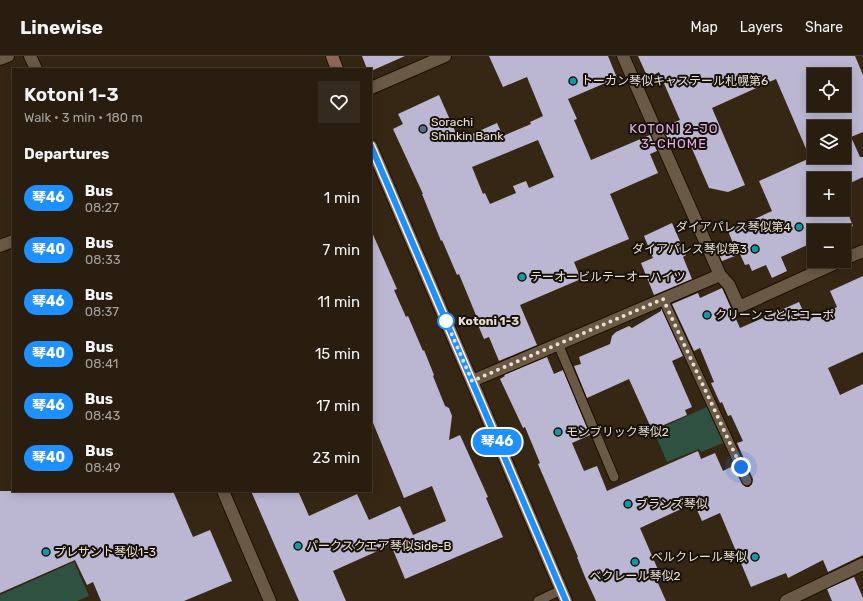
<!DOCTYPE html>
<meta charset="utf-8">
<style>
:root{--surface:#281d0f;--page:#342a1d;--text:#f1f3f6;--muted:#a5a29e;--line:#443b2f}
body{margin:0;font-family:Rubik,"Noto Sans JP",sans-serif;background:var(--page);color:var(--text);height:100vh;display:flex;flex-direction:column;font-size:15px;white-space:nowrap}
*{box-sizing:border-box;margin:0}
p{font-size:13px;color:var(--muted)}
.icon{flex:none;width:22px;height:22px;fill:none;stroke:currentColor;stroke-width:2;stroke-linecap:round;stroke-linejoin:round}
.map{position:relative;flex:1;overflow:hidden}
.sheet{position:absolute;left:12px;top:12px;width:360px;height:424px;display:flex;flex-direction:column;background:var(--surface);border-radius:0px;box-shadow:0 2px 10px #0003,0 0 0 1px var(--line)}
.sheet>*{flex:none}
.badge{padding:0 8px;border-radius:13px;font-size:14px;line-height:26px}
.tools{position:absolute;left:807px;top:12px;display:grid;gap:8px}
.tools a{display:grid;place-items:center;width:44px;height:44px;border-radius:0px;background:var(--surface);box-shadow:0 2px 10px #0003,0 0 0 1px var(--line);font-size:20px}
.you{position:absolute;width:20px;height:20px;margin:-10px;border:3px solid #fff;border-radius:50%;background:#1a73e8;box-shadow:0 0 0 6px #1a73e833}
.map>.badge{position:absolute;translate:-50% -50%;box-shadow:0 0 0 2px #fff}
h2{padding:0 12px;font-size:15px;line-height:36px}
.round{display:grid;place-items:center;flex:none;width:42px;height:42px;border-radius:0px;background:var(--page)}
.head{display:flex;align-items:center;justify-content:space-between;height:68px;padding:0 12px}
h1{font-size:19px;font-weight:600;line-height:30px}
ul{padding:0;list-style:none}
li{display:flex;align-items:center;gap:12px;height:52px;padding:0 12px}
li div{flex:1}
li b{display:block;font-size:15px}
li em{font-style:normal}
li .badge{min-width:44px;font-weight:700;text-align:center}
header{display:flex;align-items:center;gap:24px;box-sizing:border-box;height:56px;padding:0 20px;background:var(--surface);border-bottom:1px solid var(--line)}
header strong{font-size:19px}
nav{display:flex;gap:22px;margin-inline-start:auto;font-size:14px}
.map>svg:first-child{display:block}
.green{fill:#2e5141}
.building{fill:#bbb7d2;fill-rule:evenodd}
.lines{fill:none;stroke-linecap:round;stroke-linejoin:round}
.lane-casing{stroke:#1d0f01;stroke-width:11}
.street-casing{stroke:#1d0f01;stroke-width:14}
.secondary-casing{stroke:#1d0f01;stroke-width:14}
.lane{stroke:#6a5945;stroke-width:9}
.street{stroke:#6a5945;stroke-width:12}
.secondary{stroke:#906658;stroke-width:12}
.line-casing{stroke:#fff;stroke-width:9}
.line{stroke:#1e90ff;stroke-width:6}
.walk{stroke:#e8dfd3;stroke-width:4;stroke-dasharray:0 7.2}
.culture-dot{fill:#0f9aa8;stroke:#181109;stroke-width:1.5}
.service-dot{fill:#5c6f8a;stroke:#181109;stroke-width:1.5}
.stop-dot{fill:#fff;stroke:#1e90ff;stroke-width:2}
.labels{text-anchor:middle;stroke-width:4;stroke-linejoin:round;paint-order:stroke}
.poi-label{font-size:12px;fill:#e8dfd3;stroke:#181109;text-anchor:start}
.stop-label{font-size:12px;font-weight:bold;fill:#e8dfd3;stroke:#181109;text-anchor:start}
.neighbourhood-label{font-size:13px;letter-spacing:1px;fill:#e3ade8;stroke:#181109}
</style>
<header>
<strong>Linewise</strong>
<nav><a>Map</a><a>Layers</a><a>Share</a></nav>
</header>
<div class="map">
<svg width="863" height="545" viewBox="0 0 863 545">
<rect width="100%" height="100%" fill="#362714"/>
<g class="green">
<path d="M707,351L723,387L701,396L699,393L667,406L654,375Z"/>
<path d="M74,506L89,540L77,545H0V539Z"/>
</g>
<g class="building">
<path d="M362,0H405L371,15V13H367Z"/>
<path d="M489,0H608L617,22L568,43L577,63L574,64L591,104L650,79L657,95L650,98L658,117L610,138L629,183L574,206L581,223L520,249L537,289L499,305L489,281L484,283L478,269H480L459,218L457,219L442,184L441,185L422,138H423L393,73L403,68L398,58L439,39L459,84L497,67L503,80L531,68L530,66L543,60L527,21L503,31ZM538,84L554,121L529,132L526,125L513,130L516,137L490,148L485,137L483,138L472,111Z"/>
<path d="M638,0H855L863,19V76L851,81L860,101H863V121L844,130V116L828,123H814V153H846L853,170L843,175H814V186L781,201L787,215L772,222L766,209L752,215L749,208L745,209L740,198L722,205L717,194L733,187L728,175L772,155L759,125L810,102L776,23L712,52L745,129L728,136L709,132L687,81L671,89L663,73L665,72V70L680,64L659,16L648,22ZM814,19H844V25L850,40L844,42V49H814ZM814,71H844V101H814Z"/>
<path d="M672,167L686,199L683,201L692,223L654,239L641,207L653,202L644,180Z"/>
<path d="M371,174L397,233L394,234L406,261L408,260L423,295L424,294L434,319L433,320L445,350L449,352L452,360L449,384L460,379L488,441L486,442L503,481L405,523L391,489L333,515L346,545H299L251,435H298L309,460L357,438L369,464L400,450L413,479L446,465L432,430L404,442L371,362Z"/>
<path d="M863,220V296L828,312L840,339L863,328V499L828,516L823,504L788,522L786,517L751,531L720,457L702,465L694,447L640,472L662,523L657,525L666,545H596L585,521L577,501H578L538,408L540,407L525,371L523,372L500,323L505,320L504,319L547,301L554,318L563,314L590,379L572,387L584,415L597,410L607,435L698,395L701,403L715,397L723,415L733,410L742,428L746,431H749L752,428L753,423L737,387L743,385L731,359L728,360L722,346L720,347L711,327L714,326L700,292L694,295L672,248L698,237L700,242L722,232L740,272L799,246L807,264L837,251L830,235Z"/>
<path d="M661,252L683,300L672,305L692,351L685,354L687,359L652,374L629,323L587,342L574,310L581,308L579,301L610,288L612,280L616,276L629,270L632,272L661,255Z"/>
<path d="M0,435H173L193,481L210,474L232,525L184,545H101L93,526L87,529L75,504L0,537Z"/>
<path d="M854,521L863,542V545H832L827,533Z"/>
</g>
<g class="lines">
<defs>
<g id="lane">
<path d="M663,243L747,425"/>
<path d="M558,288L614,421"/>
<path d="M538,545L561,534"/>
</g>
<g id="street">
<path d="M30,0L36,13"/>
<path d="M0,3L8,0"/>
<path d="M371,32L445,0"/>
<path d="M0,190L13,185"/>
<path d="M844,203L863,195"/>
<path d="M720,219L729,229L739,251L840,205"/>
<path d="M472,325L720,219L623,0"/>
<path d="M223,435L270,545"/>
<path d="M786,545L863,508"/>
</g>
<g id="secondary">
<path d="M332,0L337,13"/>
<path d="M371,90L566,545"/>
</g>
</defs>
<use href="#lane" class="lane-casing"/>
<use href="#street" class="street-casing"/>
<use href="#secondary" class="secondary-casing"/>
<use href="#lane" class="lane"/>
<use href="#street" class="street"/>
<use href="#secondary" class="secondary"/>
</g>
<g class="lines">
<defs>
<path id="line" d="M371,90L566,545"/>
</defs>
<use href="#line" class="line-casing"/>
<use href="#line" class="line"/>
<path class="walk" d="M446,265L472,325L663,243L741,411"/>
</g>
<g class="culture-dot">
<circle cx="573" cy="25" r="4"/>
<circle cx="799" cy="171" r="4"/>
<circle cx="755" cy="193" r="4"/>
<circle cx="522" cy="221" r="4"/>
<circle cx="707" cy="259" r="4"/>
<circle cx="558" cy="376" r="4"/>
<circle cx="628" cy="448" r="4"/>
<circle cx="298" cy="490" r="4"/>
<circle cx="46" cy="496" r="4"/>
<circle cx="755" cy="501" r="4"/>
<circle cx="635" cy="506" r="4"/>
</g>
<circle class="service-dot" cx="423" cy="73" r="4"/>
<circle class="stop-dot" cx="446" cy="265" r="8"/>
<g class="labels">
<g class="poi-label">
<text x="581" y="29">トーカン琴似キャステール札幌第6</text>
<text x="431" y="70">Sorachi<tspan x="431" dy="14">Shinkin Bank</tspan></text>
<text x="791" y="175" text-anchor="end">ダイアパレス琴似第4</text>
<text x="747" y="197" text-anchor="end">ダイアパレス琴似第3</text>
<text x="530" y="225">テーオービルテーオーハイツ</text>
<text x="715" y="263">クリーンことにコーポ</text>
<text x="566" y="380">モンブリック琴似2</text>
<text x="636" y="452">ブランズ琴似</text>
<text x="306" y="494">パークスクエア琴似Side-B</text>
<text x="54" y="500">プレサント琴似1-3</text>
<text x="747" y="505" text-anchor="end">ベルクレール琴似</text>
<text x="635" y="524" text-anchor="middle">ベクレール琴似2</text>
</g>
<g class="stop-label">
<text x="458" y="269">Kotoni 1-3</text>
</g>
<g class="neighbourhood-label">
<text x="674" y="77">KOTONI 2-JO<tspan x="674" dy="15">3-CHOME</tspan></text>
</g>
</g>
</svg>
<div class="tools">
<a><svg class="icon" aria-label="locate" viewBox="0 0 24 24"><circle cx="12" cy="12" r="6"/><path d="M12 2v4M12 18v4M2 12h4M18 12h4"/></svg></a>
<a><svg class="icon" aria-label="layers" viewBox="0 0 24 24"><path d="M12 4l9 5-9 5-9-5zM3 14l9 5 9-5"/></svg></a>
<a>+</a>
<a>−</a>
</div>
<div class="you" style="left:741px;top:411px"></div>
<b class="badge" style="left:497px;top:386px;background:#1e90ff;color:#fff">琴46</b>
<section class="sheet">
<div class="head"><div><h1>Kotoni 1-3</h1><p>Walk · 3 min · 180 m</p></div><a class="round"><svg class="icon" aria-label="heart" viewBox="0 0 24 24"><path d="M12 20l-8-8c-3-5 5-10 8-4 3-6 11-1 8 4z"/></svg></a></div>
<h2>Departures</h2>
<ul>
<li><span class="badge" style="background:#1e90ff;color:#fff">琴46</span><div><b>Bus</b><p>08:27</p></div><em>1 min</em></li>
<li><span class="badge" style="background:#1e90ff;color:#fff">琴40</span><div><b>Bus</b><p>08:33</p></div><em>7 min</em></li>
<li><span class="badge" style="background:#1e90ff;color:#fff">琴46</span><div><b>Bus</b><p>08:37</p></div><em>11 min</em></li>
<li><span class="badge" style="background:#1e90ff;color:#fff">琴40</span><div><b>Bus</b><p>08:41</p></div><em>15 min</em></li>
<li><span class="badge" style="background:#1e90ff;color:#fff">琴46</span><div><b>Bus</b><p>08:43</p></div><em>17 min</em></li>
<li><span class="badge" style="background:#1e90ff;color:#fff">琴40</span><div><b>Bus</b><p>08:49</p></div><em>23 min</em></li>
</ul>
</section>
</div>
